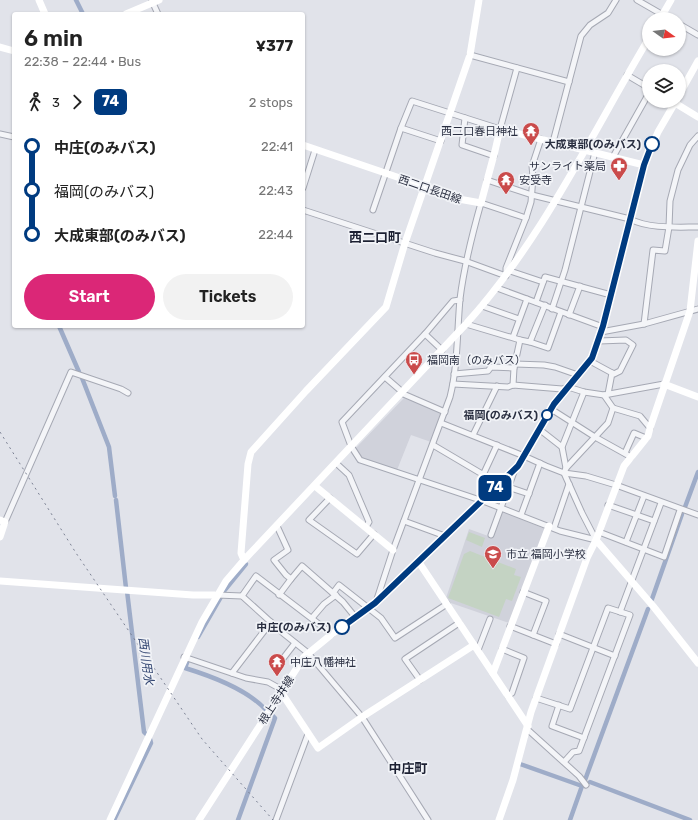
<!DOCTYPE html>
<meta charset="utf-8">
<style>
:root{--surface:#fff;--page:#f2f2f2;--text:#222;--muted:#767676;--accent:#db2777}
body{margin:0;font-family:Rubik,"Noto Sans JP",sans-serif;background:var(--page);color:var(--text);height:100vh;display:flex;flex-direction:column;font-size:15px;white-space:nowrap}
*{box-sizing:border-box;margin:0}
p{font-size:13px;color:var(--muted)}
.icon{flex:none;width:22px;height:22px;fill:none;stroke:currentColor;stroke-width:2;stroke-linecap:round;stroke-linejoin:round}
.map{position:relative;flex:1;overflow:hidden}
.side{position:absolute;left:12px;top:12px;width:293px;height:316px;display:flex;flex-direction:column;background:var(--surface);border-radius:4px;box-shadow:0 1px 3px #0004}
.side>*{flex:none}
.badge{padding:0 8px;border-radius:6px;font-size:14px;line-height:26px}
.needle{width:26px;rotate:104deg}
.buttons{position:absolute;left:642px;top:12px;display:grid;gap:8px}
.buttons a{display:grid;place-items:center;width:44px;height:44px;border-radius:50%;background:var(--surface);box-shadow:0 1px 3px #0004;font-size:20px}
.map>.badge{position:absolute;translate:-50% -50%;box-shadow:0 0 0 2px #fff}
.legs{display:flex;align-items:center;gap:6px;height:44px;padding:0 12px;font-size:13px}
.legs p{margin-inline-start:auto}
.headline{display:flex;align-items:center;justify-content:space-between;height:68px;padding:0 12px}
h1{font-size:22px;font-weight:600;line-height:30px}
.action{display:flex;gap:8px;margin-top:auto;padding:8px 12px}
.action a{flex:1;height:46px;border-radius:24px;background:var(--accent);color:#fff;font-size:16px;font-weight:600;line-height:46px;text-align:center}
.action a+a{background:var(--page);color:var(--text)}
ul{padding:0 12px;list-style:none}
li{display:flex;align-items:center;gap:14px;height:44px;font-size:15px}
li i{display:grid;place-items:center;width:6px;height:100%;margin:0 5px;background:currentColor}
li i::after{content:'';width:10px;height:10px;margin:-5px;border:3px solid;border-radius:50%;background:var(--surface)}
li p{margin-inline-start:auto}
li:first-child i{background:linear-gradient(#0000 50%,currentColor 0)}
li:last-child i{background:linear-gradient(currentColor 50%,#0000 0)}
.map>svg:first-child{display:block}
.built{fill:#d0d2db}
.green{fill:#c4d3c3}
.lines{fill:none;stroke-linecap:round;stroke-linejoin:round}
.canal{stroke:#9eacc8;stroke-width:4.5}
.street-casing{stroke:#a6a9b4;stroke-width:7}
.street{stroke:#f4f5f8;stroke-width:5}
.secondary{stroke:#fff;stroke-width:7}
.rail{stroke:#7b8193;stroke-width:1;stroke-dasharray:2 4;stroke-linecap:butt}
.line-1-casing{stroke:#fff;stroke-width:9}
.line-1{stroke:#003b80;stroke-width:6}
.stop-1-dot{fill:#fff;stroke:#003b80;stroke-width:2}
.labels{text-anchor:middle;stroke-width:3.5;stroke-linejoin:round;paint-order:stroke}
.poi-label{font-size:11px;fill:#2a2f41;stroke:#f1f3f7;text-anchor:start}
.stop-label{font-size:11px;font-weight:bold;fill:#2a2f41;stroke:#f1f3f7;text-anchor:end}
.street-label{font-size:11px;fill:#2a2f41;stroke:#f1f3f7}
.water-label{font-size:12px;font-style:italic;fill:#354873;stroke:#f1f3f7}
.quarter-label{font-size:13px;font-weight:bold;fill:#1c2032;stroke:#f1f3f7}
</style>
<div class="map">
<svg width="698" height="820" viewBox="0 0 698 820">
<rect width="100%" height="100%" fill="#e1e3ea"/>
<g class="built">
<path d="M404,398L442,413L431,442L411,435L397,470L361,459L355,449Z"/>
<path d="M501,511L545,529L509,623L445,601L469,529L491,537Z"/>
</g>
<g class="green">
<path d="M469,532L485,538L482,547L466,540Z"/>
<path d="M470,551L516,569L514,575L521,577L512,601L506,599L499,617L448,598L464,554Z"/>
</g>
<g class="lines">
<g class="canal">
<path d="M76,0L83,14"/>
<path d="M59,326L79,372"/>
<path d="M82,378L109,447L115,496"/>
<path d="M116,500L126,588"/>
<path d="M685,507L698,472"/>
<path d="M127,591L144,732L146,734"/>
<path d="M224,591L246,564"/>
<path d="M652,599L682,514"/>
<path d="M198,637L221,597"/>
<path d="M188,660L185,668C211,676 248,690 266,710"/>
<path d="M520,764L582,786L570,820"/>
<path d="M585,780L648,609"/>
<path d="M590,782L690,820"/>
<path d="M114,820L151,743L150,739"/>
<path d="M238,820L274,721L275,718L272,715"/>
</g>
<defs>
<g id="street">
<path d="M637,0L670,19"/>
<path d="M152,1L158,14"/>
<path d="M679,24L698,35"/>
<path d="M470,55L569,82"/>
<path d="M627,75L649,88"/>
<path d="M465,118L462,145L494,156"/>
<path d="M401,128L441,141"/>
<path d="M0,134L14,137"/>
<path d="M553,142L581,36L590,25L608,13L616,0"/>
<path d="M613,157L649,93"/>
<path d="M487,180L532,195L630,219C649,229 677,227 698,227"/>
<path d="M303,188L315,150"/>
<path d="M303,210L435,253L465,261L506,276V268L526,218L531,202L533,177L532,166L541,139"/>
<path d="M373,210L401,128L412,101L500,129L517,68"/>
<path d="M510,271L543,282"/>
<path d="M497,288L603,327"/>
<path d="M460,300L453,301L425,334L342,422L351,446L360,460L483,501L560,531L596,540"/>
<path d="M536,302L545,277L611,295"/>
<path d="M482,306L519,319"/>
<path d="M552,309L565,270L595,152"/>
<path d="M569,315L580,286"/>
<path d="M466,324L520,340"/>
<path d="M644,324L653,250L665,251L669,227L670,201L678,170L690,145L698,136"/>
<path d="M601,332L644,324L698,309"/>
<path d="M425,334L442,350"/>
<path d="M513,337L527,299"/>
<path d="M530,342L548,348L561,312"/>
<path d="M590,361L614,374L620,371L633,345L626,340L599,341"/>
<path d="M515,364L544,365L555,367L578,375"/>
<path d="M454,374L488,371L491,367L514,368"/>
<path d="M385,377L400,390L401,393L445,412"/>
<path d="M453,384L508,387L513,385L562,389L568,387L584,392L604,395L664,384"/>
<path d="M513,385L514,368L520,340L530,342L545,305"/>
<path d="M608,394L612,373"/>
<path d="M613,408L640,416L650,428"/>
<path d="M551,409L595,437L631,457"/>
<path d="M441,423L524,456L546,466L564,473L586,476L616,485L698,515"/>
<path d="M539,429L562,447"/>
<path d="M473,435L497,386"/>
<path d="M433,445L499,484L529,494"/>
<path d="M625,453L634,433L646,438"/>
<path d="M336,463L349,475L369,522L366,527"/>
<path d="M566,468L562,447L584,392"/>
<path d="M483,475L497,445"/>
<path d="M330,498L309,520L357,554L374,534"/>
<path d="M608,505L654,521"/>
<path d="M521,515L540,463"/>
<path d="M404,521L445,536"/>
<path d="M5,522L71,372L121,389L128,393"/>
<path d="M277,526L288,550L274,560L286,575L291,579"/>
<path d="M554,528L569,484"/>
<path d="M599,532L664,557L680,510"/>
<path d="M491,535L514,472"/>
<path d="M596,540L582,513L564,473L566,468L608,423L613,408L604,395"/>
<path d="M626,542L644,496"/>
<path d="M523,592L546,601L533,635"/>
<path d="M333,593L339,585L381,618L395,638L447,604"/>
<path d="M217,595L242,596L283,633L308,653L362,717L428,820"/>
<path d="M279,595L291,579L302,566L343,602L356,618"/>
<path d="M242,596L256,576L332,634"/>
<path d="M376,602L393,550L450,397C458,365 457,332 460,299C464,266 472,235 481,203L526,218"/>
<path d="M620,612L661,503"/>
<path d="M312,618L324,604L336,595"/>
<path d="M510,626L556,644"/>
<path d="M559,634L615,656"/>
<path d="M502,649L524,658L512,693L508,696"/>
<path d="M478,650L490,619"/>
<path d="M184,657L246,678L268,682L277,687L281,692"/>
<path d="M278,665L295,643"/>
<path d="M232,673L271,622"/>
<path d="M420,680L405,659L459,623"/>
<path d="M536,698L570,709L608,608L630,615L579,751L573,752L564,762"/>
<path d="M559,705L552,726L584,738"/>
<path d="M527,729L579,776L586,785"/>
<path d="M276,820L308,734"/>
</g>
</defs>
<use href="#street" class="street-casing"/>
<use href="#street" class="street"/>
<g class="secondary">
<path d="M39,0L45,14"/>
<path d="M126,14L159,0"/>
<path d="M660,19L671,0"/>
<path d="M0,47L14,51"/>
<path d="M679,95L698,61"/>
<path d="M675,103L698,117"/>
<path d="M303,145L444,193L453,198L481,203L495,151L500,129L644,165"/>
<path d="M664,384L698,397"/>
<path d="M315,486L393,550"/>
<path d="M0,520L5,522L0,537"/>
<path d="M596,540L653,606L698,663"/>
<path d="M244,560L241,553L248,464L251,452L306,391L386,307L405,243L470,55L479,0"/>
<path d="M418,561L528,726"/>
<path d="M0,581L193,595H217"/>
<path d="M493,673L549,526"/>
<path d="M281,692L318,748L362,717L474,645"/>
<path d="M110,820L202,622L226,581L244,560L466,324C542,240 591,135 649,38"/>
<path d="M199,820L304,657L332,634L375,603L518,467L554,403L592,358L603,327L644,165L658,132L676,101"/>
<path d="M499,820L513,780L531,712L587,558L596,540L624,466L648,436L650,428L690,311L698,241"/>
</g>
<path class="rail" d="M0,432L76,553L202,739L273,820"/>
</g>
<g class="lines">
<defs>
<path id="line-1" d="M342,627L375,603L518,466L554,404L592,358L603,326L644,165L652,144"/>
</defs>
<use href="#line-1" class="line-1-casing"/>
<use href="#line-1" class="line-1"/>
</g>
<defs>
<symbol id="temple-pin" viewBox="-11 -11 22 30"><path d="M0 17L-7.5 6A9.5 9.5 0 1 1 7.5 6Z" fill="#ca4b4b" stroke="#f1f3f7"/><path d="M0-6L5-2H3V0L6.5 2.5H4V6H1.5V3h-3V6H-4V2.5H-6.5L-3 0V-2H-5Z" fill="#fff"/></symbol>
<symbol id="pharmacy-pin" viewBox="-11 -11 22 30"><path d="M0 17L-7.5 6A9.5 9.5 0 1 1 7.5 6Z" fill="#ca4b4b" stroke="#f1f3f7"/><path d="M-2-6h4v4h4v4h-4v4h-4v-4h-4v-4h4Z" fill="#fff"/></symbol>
<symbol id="bus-pin" viewBox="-11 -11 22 30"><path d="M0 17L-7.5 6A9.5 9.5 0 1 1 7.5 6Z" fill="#ca4b4b" stroke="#f1f3f7"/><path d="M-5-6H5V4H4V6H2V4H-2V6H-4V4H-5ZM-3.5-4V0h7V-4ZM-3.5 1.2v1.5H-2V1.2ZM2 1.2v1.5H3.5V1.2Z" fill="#fff"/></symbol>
<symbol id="school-pin" viewBox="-11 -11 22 30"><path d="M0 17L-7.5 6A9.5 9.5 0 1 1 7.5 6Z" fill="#ca4b4b" stroke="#f1f3f7"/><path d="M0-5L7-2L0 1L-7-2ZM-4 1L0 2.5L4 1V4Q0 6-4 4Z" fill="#fff"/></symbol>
</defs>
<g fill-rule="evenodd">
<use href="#temple-pin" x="521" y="121" width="20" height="27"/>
<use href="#pharmacy-pin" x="609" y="156" width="20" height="27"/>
<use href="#temple-pin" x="496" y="170" width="20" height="27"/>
<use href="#bus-pin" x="404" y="350" width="20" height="27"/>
<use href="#school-pin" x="483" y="544" width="20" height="27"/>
<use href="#temple-pin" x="267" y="652" width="20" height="27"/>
</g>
<g class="stop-1-dot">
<circle cx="652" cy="144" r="7"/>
<circle cx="547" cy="415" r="5"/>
<circle cx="342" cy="627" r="7"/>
</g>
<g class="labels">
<g class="poi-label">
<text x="518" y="135" text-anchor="end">西二口春日神社</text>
<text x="606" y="170" text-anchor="end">サンライト薬局</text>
<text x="519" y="184">安受寺</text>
<text x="427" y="364">福岡南（のみバス）</text>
<text x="506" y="558">市立 福岡小学校</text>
<text x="290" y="666">中庄八幡神社</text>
</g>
<g class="stop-label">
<text x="641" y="148">大成東部(のみバス)</text>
<text x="538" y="419">福岡(のみバス)</text>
<text x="331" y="631">中庄(のみバス)</text>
</g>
<g class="street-label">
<text transform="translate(430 189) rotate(19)" y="4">西二口長田線</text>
<text transform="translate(276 700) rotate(-57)" y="4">根上寺井線</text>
</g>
<g class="water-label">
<text transform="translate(146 661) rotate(82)" y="4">西川用水</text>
</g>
<g class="quarter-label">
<text x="375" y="242">西二口町</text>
<text x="408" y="773">中庄町</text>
</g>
</g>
</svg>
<div class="buttons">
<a><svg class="needle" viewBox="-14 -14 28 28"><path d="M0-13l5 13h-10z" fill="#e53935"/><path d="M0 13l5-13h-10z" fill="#767676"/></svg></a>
<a><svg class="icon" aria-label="layers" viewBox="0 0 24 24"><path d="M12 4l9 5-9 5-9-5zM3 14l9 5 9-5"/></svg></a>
</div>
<b class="badge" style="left:495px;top:488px;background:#003b80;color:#fff">74</b>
<section class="side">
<div class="headline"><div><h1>6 min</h1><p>22:38 – 22:44 · Bus</p></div><b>¥377</b></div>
<div class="legs"><svg class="icon" aria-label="walk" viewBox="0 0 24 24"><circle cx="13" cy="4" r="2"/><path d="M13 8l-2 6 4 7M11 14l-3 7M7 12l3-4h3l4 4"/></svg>3<svg class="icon" aria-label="forward" viewBox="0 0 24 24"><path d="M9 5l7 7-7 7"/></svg><b class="badge" style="background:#003b80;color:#fff">74</b><p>2 stops</p></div>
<ul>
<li><i style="color:#003b80"></i><b>中庄(のみバス)</b><p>22:41</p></li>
<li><i style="color:#003b80"></i><span>福岡(のみバス)</span><p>22:43</p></li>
<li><i style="color:#003b80"></i><b>大成東部(のみバス)</b><p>22:44</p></li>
</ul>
<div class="action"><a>Start</a><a>Tickets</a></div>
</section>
</div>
